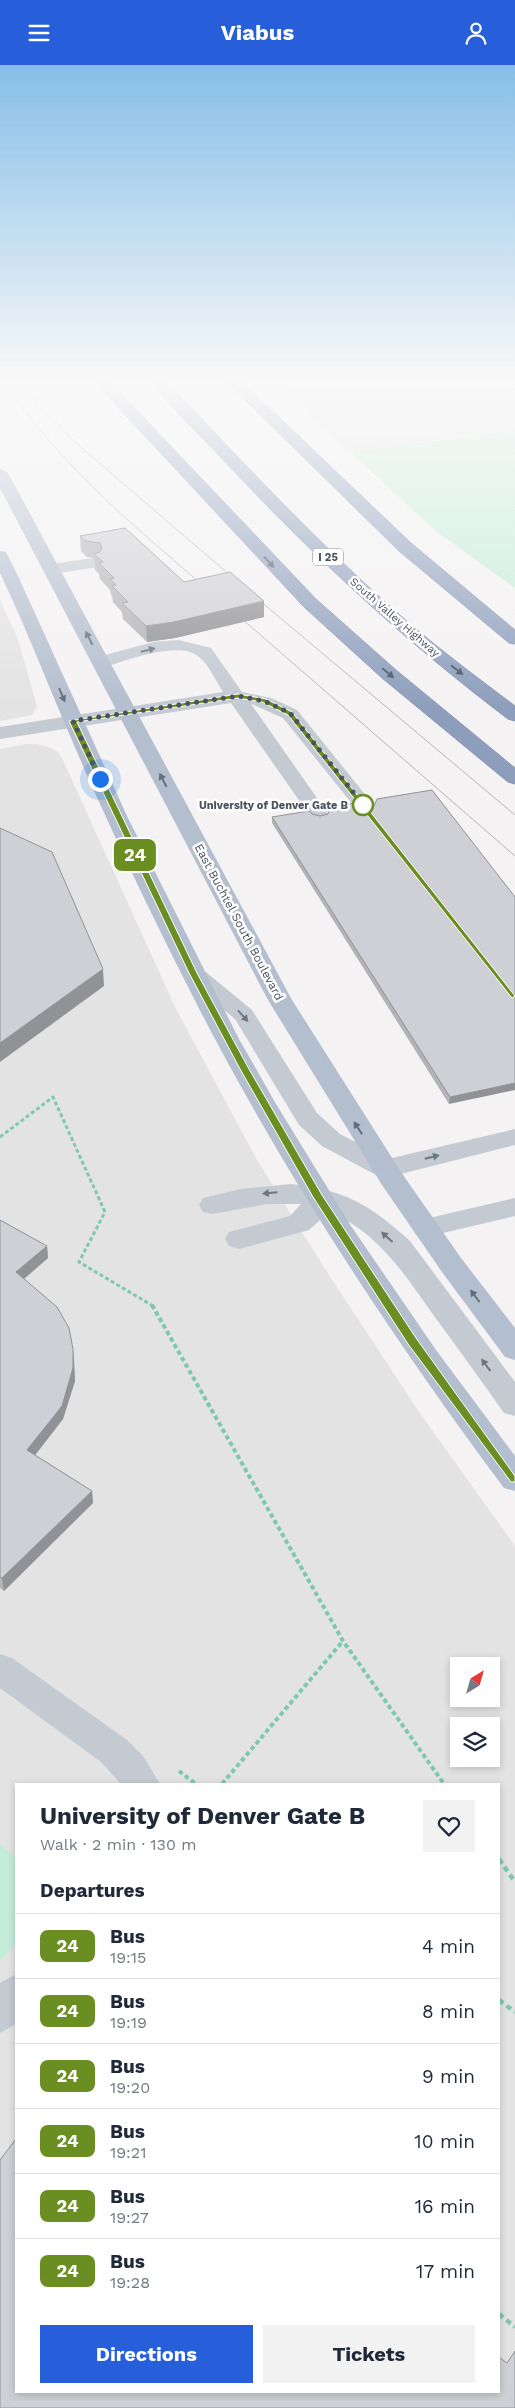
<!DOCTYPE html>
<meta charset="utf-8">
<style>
:root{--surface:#fff;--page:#f2f2f3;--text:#1f2937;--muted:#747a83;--line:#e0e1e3;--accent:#265fd9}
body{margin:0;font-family:"Work Sans",sans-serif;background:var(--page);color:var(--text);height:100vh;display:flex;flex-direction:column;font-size:19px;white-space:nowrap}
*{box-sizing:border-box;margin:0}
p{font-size:16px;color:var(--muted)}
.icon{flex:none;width:28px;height:28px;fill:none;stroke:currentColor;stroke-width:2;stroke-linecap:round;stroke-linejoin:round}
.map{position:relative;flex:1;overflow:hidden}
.drawer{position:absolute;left:15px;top:1718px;width:485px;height:610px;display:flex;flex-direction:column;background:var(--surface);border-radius:0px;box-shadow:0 2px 8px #0003}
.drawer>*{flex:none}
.badge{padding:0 10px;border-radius:8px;font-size:18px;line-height:32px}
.needle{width:32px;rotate:37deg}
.tools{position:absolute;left:450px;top:1592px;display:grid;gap:10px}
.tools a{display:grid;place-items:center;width:50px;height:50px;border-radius:0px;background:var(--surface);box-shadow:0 2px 8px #0003;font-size:25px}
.you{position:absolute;width:25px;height:25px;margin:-12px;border:4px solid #fff;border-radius:50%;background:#1a73e8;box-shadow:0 0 0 8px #1a73e833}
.map>.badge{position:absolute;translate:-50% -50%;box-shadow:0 0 0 2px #fff}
h2{padding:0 25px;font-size:19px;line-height:45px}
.round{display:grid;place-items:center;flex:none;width:52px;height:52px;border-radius:0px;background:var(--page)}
.summary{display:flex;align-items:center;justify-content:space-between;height:85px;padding:0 25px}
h1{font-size:24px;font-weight:700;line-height:38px}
.primary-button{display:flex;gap:10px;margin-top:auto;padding:10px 25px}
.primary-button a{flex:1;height:58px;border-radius:0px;background:var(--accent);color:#fff;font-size:20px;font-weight:700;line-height:58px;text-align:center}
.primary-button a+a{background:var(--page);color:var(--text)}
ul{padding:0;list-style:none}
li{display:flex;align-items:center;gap:15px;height:65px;padding:0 25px;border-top:1px solid var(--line)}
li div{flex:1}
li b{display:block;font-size:19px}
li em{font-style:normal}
li .badge{min-width:55px;font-weight:700;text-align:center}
header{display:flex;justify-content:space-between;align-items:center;height:65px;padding:0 25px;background:var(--accent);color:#fff;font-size:22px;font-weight:700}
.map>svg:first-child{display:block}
.education{fill:#e4e3e3;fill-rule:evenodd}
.green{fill:#c4edd9}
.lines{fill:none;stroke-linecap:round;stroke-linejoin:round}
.highway-casing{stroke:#7889a8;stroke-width:1}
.path-far2{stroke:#7ec9ad;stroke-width:3;stroke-dasharray:4 2.5;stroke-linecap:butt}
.path-far1{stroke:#7ec9ad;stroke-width:4;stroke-dasharray:4.5 3;stroke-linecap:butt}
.path{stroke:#7ec9ad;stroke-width:4.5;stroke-dasharray:5.5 4;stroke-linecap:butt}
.minor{fill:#c3cad2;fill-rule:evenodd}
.major{fill:#b3bece;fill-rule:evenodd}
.highway{fill:#8d9ebc;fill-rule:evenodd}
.tram{stroke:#b4b6bb;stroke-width:1}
.wall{fill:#b2b3b7}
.shaded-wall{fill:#919295}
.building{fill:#cfd0d5;stroke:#919295}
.oneway{fill:#4d5663}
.oneway2{fill:#646d7a}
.oneway3{fill:#6e7681}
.line{fill:#6b8e23;stroke:#fff}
.walk{stroke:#4a525e;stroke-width:5;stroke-dasharray:0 9}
.stop-dot{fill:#fff;stroke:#6b8e23;stroke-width:2.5}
.labels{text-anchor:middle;stroke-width:5;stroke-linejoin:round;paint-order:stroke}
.shield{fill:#fff;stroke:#80868e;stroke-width:1}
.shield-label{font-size:11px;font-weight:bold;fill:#4a525e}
.far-street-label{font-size:11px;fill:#4a525e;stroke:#fff}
.far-stop-label{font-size:11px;font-weight:bold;fill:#4a525e;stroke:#fff;text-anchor:end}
.street-label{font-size:12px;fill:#4a525e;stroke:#fff}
</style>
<header><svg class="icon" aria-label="menu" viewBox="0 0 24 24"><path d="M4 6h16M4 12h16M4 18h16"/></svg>Viabus<svg class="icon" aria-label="person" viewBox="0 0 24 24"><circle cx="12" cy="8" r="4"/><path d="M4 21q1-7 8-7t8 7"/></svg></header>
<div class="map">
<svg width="515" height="2343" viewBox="0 0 515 2343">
<rect width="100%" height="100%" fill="#f4f2f2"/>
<g class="education">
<path d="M275,316H515V364L350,387Z"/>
<path d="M0,535L18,574L37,642L32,650L0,656Z"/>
<path d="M26,679H37L48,682L57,686L62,693L176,944L256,1093L325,1204L419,1347L515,1481V2343H0V684ZM459,1601H491V1634H459ZM459,1661H491V1694H459ZM16,1719H499V2326H16Z"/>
</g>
<g class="green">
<path d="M515,365V523L437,467L350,387Z"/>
<path d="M0,1780L16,1792V1878L0,1896Z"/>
</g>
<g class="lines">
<defs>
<g id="highway">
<path d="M94,316H109L316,534L396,605L515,703V719L508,717L382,613L304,542Z"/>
<path d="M151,316H166C240,394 313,473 393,544C432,579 474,610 515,641V656L508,654C405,576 317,495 228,400C203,373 173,346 151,316Z"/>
<path d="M226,316H241L411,478L515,565V579L509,578L399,486Z"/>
</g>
</defs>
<use href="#highway" class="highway-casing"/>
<path class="path-far2" d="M0,1072L53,1032L105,1147L79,1197L153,1241"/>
<g class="path-far1">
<path d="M152,1240L343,1576L444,1719"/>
<path d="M179,1706L196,1719"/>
<path d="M222,1719L343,1576"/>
</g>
<g class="path">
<path d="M499,1794L515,1817"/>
<path d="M499,1935L515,1947"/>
<path d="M499,2249L515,2262"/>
</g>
<g class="minor">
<path d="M93,493L99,494L101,498L99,502L52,509L46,508L44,504L46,500L52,499Z"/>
<path d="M179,575L211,583L242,627L271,633L297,645L372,738L375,742L372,746L365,748L358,746L283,653L254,640L251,639L329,750L326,754L319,756L312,754L231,638L0,674V662L223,627C216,616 209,600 199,592C179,574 123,597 101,603L94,601L92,597L94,593L153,577Z"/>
<path d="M193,901L201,903L252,945L317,1048L340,1069L388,1094L515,1064V1080L385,1113L376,1110L322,1081L299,1060L235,954L185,913L181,908L185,903Z"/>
<path d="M291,1119C345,1125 369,1139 410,1176L515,1317V1351L504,1348C482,1317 460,1286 437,1255C404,1209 380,1168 325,1144L319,1156L309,1165L239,1184L229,1181L225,1174L229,1167L290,1151L301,1139H267L213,1149L203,1147L199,1140L203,1133L241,1124Z"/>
<path d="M515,1133V1151L426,1172L416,1170L412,1163L416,1156Z"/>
<path d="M0,1589L12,1593L127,1675L143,1691L160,1719H121L101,1697L0,1623Z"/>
<path d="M16,1909V1959L0,1968V1918Z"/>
</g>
<g class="major">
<path d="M0,403L8,408L292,935L401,1107L461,1193L515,1263V1295L505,1292L442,1207L382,1120L268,935L0,423Z"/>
<path d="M0,486L6,487L18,511L127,751L239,974L276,1039L351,1161L436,1285L515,1391V1426L504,1423C382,1259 271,1089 180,906C144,834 109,761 77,687C51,628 28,567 0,508Z"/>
</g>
<use href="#highway" class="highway"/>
<g class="tram">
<path d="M4,316C59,400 132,459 207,524"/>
<path d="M20,316L41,343L76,378L238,517"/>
<path d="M253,530L515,750"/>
<path d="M234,547L515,791"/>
</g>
</g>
<g class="wall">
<path d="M125,463L184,517L264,536V552L175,573L147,577L123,554L122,547L113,537L112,531L111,530L110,525L100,514L99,509L95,505L94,493L87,492L81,486L80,471Z"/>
<path d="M312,749L320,751L515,832L449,1039L272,758V752Z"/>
<path d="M0,1155L47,1181L48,1193L24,1214L73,1284L74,1296L75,1316L63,1354L35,1390L92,1426L93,1438L4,1526L0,1523Z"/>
</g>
<g class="shaded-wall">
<path d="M264,536V552L175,573L147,577L146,561Z"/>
<path d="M103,904L104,921L0,997V978Z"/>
<path d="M515,1018V1025L449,1039L450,1032Z"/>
<path d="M47,1181L48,1193L18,1219L16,1207Z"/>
<path d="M73,1284L74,1296L75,1316L63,1354L29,1398L27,1385Z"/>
<path d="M92,1426L93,1438L4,1526L2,1513Z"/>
</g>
<g class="building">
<path d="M125,463L184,517L230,507L264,536L174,557L146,561L122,538L128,537L112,521L116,520L110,514L114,513L99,498L103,497L94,489L100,487L102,482L100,478L86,476L80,471Z"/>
<path d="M432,725L515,832V1018L450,1032L272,752L309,746L312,749L320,751L328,749L330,742L354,738L366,743L374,741L377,734Z"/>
<path d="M0,763L52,787L103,904L0,978Z"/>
<path d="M0,1155L47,1181L16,1207L57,1242L69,1263L73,1284V1303L62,1341L27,1385L92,1426L2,1513L0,1512Z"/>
<path d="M16,2074V2326H499V2292L507,2298L515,2286V2343H0V2095Z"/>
</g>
<defs><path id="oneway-solid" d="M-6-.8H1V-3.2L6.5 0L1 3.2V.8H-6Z" transform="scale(1.25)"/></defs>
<g class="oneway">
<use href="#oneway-solid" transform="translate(269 497) rotate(47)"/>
<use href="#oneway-solid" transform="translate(457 605) rotate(38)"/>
<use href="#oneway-solid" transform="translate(388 608) rotate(40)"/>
</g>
<g class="oneway2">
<use href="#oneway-solid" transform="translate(89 573) rotate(-117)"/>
<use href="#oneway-solid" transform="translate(62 630) rotate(67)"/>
<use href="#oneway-solid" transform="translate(163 715) rotate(-117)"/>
<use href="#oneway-solid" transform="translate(358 1063) rotate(-123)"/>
<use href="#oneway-solid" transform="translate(475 1231) rotate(-127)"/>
</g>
<g class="oneway3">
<use href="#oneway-solid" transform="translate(148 585) rotate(-14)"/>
<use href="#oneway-solid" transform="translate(243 951) rotate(48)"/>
<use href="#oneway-solid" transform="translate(432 1092) rotate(-14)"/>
<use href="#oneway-solid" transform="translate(270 1128) rotate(175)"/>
<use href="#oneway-solid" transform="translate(387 1172) rotate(-138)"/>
<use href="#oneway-solid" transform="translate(486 1300) rotate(-126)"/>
</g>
<linearGradient id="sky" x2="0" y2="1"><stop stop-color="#86bee8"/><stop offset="0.49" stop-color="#faf9f9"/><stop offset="1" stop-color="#faf9f9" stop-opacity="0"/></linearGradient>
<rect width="515" height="644" fill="url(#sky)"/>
<path class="line" d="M238,629L266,634L292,647L515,931L512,933L288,650L262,637L238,633L77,657L197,908L249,1004L322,1130L416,1273L515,1411V1417H511L408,1279L313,1132L240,1004L189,908L69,656Z"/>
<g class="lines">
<path class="walk" d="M100,714L73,656L238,631L264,636L290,648L365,742L363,740"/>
</g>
<circle class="stop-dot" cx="363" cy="740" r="10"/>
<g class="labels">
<rect class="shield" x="313" y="483.5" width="30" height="17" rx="4"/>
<g class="shield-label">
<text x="328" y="496">I 25</text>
</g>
<g class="far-street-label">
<text transform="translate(395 552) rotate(41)" y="4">South Valley Highway</text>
</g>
<g class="far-stop-label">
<text x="348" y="744">University of Denver Gate B</text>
</g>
<g class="street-label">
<text transform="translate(239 857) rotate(62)" y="4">East Buchtel South Boulevard</text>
</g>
</g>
</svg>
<div class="tools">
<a><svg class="needle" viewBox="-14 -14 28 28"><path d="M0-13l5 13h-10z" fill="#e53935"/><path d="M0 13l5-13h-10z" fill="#747a83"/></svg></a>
<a><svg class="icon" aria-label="layers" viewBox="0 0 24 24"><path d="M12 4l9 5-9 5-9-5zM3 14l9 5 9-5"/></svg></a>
</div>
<div class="you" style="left:100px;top:714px"></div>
<b class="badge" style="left:135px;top:790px;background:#6b8e23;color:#fff">24</b>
<section class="drawer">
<div class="summary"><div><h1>University of Denver Gate B</h1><p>Walk · 2 min · 130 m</p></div><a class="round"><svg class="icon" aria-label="heart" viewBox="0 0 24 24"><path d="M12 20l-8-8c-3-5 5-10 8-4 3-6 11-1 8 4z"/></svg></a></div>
<h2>Departures</h2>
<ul>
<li><span class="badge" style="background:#6b8e23;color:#fff">24</span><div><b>Bus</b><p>19:15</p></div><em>4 min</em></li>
<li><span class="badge" style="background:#6b8e23;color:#fff">24</span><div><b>Bus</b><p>19:19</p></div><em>8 min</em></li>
<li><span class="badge" style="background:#6b8e23;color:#fff">24</span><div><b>Bus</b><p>19:20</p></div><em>9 min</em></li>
<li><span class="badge" style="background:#6b8e23;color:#fff">24</span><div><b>Bus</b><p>19:21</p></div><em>10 min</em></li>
<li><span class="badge" style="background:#6b8e23;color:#fff">24</span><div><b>Bus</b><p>19:27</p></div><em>16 min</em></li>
<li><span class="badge" style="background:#6b8e23;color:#fff">24</span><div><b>Bus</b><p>19:28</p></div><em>17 min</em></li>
</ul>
<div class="primary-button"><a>Directions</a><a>Tickets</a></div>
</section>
</div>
